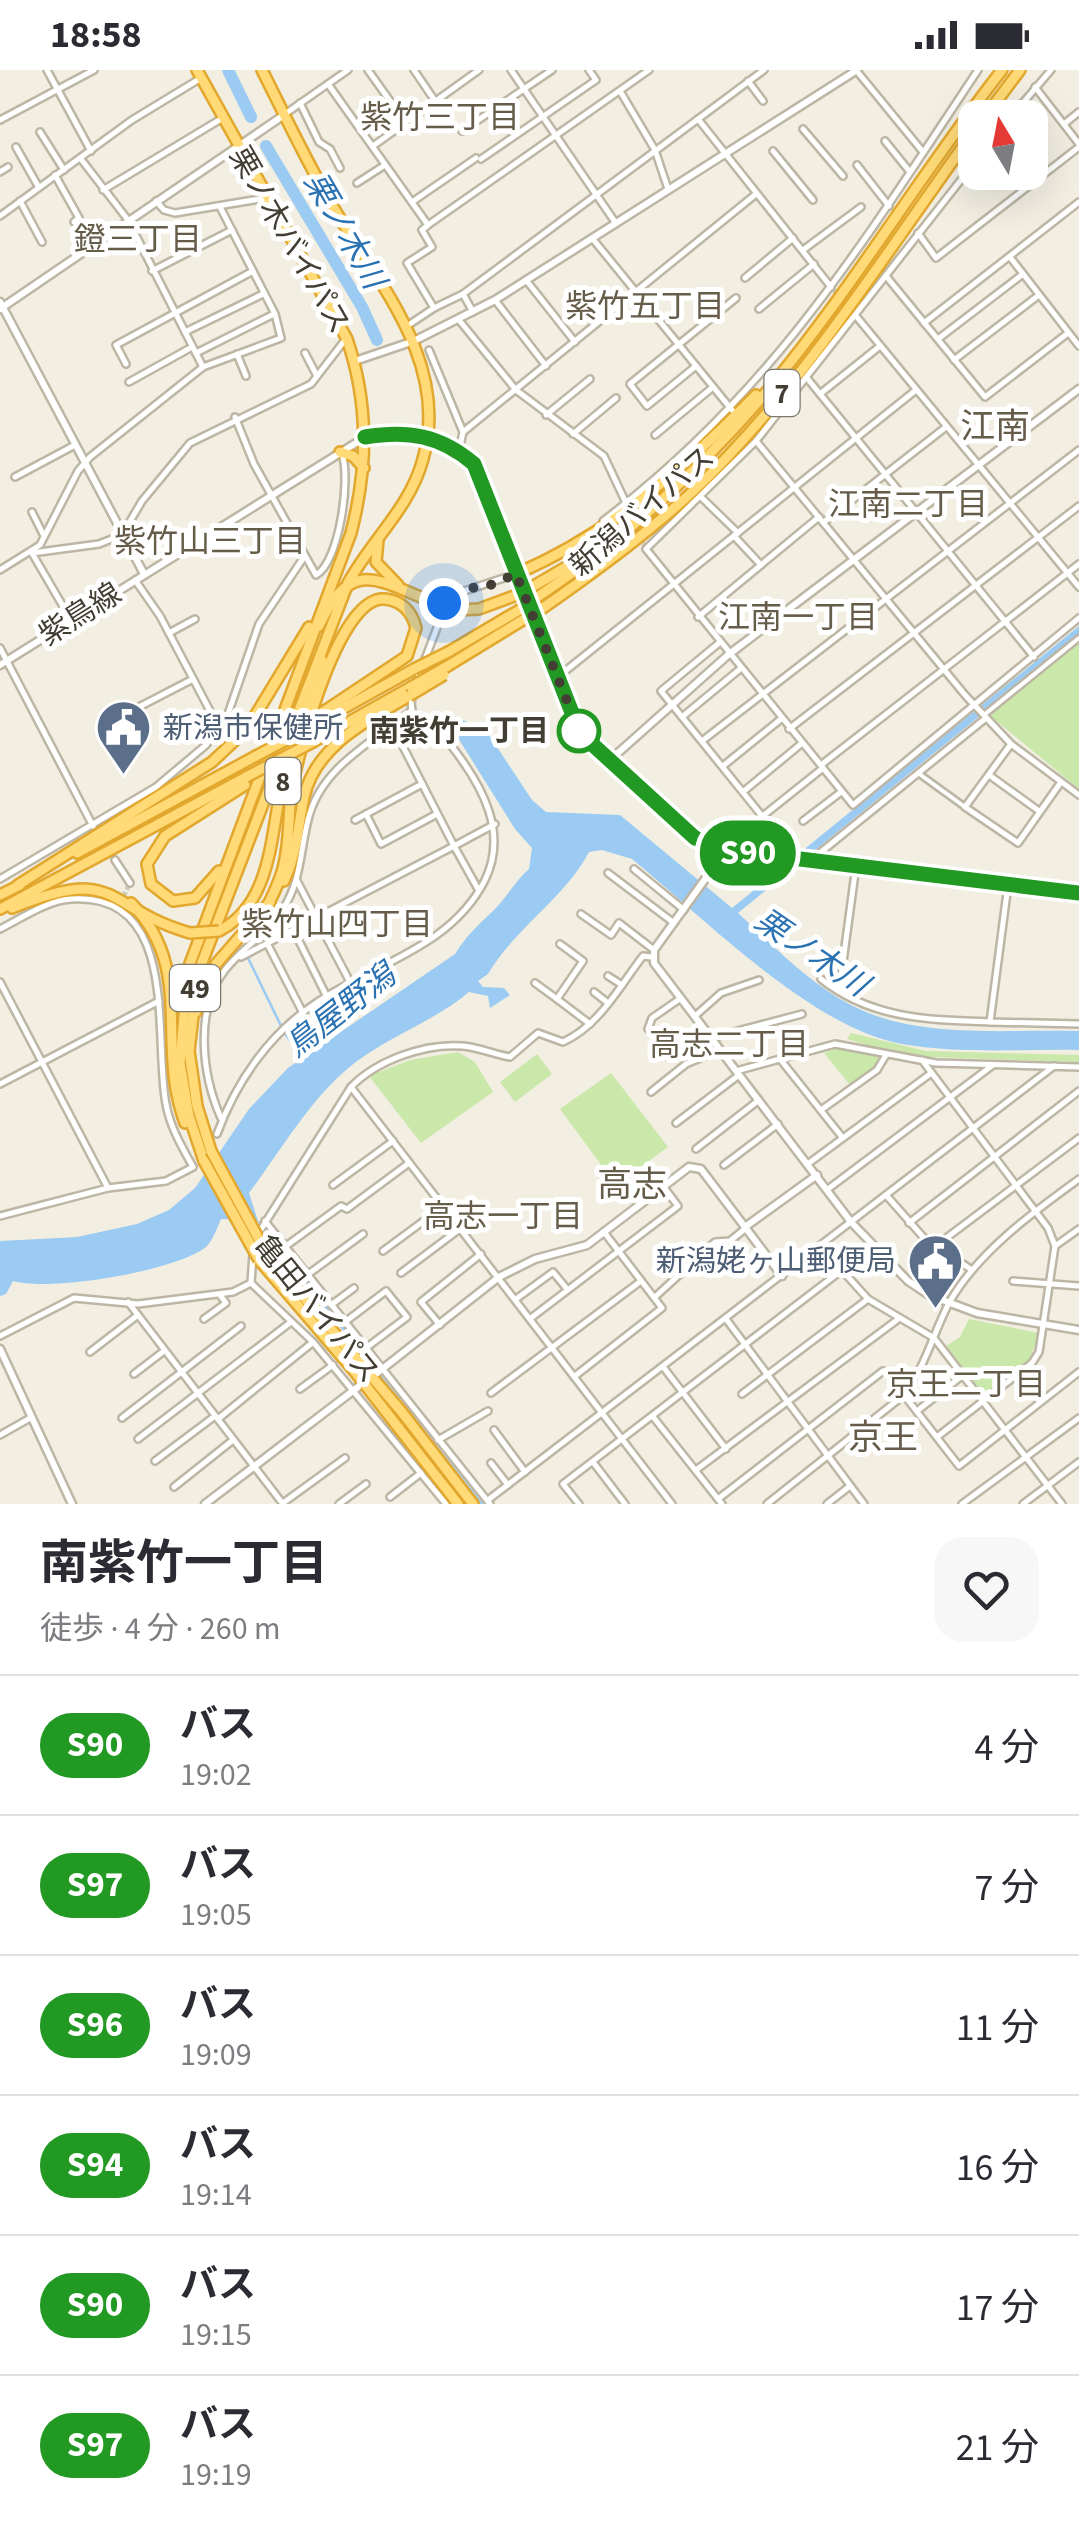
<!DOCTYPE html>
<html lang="ja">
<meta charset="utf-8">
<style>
:root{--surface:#fff;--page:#f7f7f7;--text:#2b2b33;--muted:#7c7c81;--line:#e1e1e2}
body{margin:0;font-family:"Source Sans 3","Noto Sans JP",sans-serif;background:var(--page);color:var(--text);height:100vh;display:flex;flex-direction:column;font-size:38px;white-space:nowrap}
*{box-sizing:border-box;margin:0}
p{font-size:32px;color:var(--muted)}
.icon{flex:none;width:55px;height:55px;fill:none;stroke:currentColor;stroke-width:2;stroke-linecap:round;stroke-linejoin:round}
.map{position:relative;height:1434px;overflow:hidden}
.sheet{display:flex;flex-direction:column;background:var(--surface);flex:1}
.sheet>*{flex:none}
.badge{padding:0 20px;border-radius:32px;font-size:35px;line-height:65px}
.needle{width:65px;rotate:350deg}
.tools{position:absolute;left:958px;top:30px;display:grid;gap:20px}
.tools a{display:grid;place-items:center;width:90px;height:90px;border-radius:20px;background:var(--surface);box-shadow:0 10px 40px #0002;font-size:50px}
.you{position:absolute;width:50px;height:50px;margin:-25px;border:8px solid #fff;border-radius:50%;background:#1a73e8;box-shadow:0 0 0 15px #1a73e833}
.map>.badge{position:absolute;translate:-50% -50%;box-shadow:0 0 0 5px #fff}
.round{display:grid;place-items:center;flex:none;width:105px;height:105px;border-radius:30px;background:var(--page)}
.overview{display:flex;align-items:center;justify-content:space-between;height:170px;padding:0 40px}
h1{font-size:48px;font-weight:700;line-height:75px}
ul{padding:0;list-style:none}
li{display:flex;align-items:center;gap:30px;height:140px;padding:0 40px;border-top:2px solid var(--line)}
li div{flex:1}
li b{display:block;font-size:38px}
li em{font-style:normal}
li .badge{min-width:110px;font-weight:700;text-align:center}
.status{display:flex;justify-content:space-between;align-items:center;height:70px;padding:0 50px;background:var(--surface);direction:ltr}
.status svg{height:28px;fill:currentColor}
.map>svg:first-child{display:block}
.green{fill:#c9e8a9}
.water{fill:#9bcbf2}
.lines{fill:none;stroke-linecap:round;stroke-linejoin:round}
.stream{stroke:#9bcbf2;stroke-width:2.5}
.river{stroke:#9bcbf2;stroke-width:12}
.minor-tunnel{stroke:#cfcbbf;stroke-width:5;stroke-dasharray:5 2.5;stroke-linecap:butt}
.pedestrian-casing{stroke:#bdb6a5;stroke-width:9}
.minor-casing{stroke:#bdb6a5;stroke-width:10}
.tertiary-casing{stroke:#bdb6a5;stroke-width:11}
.primary-casing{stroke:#e7c35b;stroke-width:12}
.trunk-casing{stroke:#e2a72d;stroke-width:14}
.pedestrian{stroke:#fff;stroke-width:4}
.minor{stroke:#fff;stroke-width:5}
.tertiary{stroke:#fff;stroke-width:6}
.primary{stroke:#ffe48e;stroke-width:8}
.trunk{stroke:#ffda77;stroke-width:9}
.trunk-bridge-casing{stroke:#e2a72d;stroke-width:14;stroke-linecap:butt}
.trunk-bridge{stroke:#ffda77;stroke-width:9}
.line-casing{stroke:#fff;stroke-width:22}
.line{stroke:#292;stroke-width:15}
.walk{stroke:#433e33;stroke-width:10;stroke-dasharray:0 18}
.stop-dot{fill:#fff;stroke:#292;stroke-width:5}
.labels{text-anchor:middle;stroke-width:10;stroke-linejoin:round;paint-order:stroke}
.shield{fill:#fff;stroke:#7b7870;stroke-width:2.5}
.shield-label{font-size:28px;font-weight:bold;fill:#433e33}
.street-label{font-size:30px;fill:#433e33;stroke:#fff}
.service-label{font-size:30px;fill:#4e5e75;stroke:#fff;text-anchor:start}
.stop-label{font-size:30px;font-weight:bold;fill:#433e33;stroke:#fff;text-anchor:end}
.neighbourhood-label{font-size:32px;fill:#665c4a;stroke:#fff}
.water-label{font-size:32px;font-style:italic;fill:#2a72b1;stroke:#fff}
.quarter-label{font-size:35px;fill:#665c4a;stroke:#fff}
</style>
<div class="status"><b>18:58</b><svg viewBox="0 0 49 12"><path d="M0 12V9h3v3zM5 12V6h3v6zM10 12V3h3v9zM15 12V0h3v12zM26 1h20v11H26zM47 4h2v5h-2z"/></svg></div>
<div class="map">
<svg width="1079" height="1434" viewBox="0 0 1079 1434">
<rect width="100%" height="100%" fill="#f2eee2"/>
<g class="green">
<path d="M1079,570V719L988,644Z"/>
<path d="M851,963L926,981L1079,985V992L901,986L847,969Z"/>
<path d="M837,978L880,987V992L850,1015L824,983Z"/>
<path d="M458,982L475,992L493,1022L421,1073L369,1006L410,990Z"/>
<path d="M537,984L552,1004L515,1032L500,1012Z"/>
<path d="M611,1003L668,1077L616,1115L560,1039Z"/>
<path d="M969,1249L1039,1263L1030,1290L985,1326L946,1276L960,1267Z"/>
</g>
<path class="water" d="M1079,556V565L738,843C773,875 808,913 851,935C917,970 1006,959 1079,961V980C1021,979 959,984 902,974C812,958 703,847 632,789L602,780L589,782C564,829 516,857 488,904L478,911L483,917L504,918L510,925L490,938L488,926L469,922C431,954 382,968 345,1001C308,1033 279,1083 249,1123L259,1154L256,1150L221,1149C217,1158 213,1170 206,1177C176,1201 50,1222 13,1211L6,1224L0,1226V1171L77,1167L137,1154L169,1140L195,1118L249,1039L288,998L455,884C467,865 477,856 492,842C506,829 514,812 529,799L532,778L515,759L458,668L437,660L429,647L455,646L487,662L532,730L546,742L620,745L732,838Z"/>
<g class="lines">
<g class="stream">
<path d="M247,886L284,962L303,989"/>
<path d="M260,1152L375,1300"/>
<path d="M380,1306L482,1434"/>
</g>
<g class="river">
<path d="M228,0L251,47"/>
<path d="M266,76L362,237L377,270"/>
</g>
<g class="minor-tunnel">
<path d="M833,219L856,246"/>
<path d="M629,438L646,479"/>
<path d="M117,840L130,813"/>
<path d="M193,1097L217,1064"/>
</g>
<defs>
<g id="pedestrian">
<path d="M984,645L1079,568"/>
<path d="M918,703L965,737"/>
</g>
<g id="minor">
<path d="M47,0L91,81"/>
<path d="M368,0L405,52"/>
<path d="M414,0L435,31"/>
<path d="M511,0L615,152"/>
<path d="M856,0L923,82"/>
<path d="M748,11L763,31"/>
<path d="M328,14L428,155L649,0"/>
<path d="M1035,17L1079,74"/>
<path d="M620,21L655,80L668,119"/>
<path d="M300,33L319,72L330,79L340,98"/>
<path d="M285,44L348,0"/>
<path d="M1010,48L1051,0"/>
<path d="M698,49L831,217"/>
<path d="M0,50L94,0"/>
<path d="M1064,54L1079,42"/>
<path d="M803,59L843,106"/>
<path d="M462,61L552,0"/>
<path d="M40,62L64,100"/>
<path d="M885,71L910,102"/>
<path d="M373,76L479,0"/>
<path d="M16,77L38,116"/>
<path d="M773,81L813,130"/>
<path d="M81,89L128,150L203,297"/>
<path d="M481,89L596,10L589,0"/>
<path d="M975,92L756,371L646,479L853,735L1079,548"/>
<path d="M857,95L889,136"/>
<path d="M0,102L8,97"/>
<path d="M55,105L79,148L74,152"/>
<path d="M357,113L385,95"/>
<path d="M103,120L221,49"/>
<path d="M20,131L42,172"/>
<path d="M156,131L164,140L175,143L266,128"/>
<path d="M412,132L476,88"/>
<path d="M0,146L132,50L201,8"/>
<path d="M918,163L936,188L1079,77"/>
<path d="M592,168L732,340"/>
<path d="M803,180L861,137"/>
<path d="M1010,187L1079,276"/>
<path d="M152,201L232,160"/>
<path d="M886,206L985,327L1068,263"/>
<path d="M745,208L793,168"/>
<path d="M526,210L575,272"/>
<path d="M463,224L473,242"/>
<path d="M495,230L546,296"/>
<path d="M434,238L463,224L764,0"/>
<path d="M759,239L814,194"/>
<path d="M856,246L1079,517"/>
<path d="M459,250L516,320L604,386L626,433"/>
<path d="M924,253L1079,132"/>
<path d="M407,256L434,238L407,193L432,177L422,160L428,155"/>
<path d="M185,262L263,224"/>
<path d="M938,269L1023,204"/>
<path d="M429,280L463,362L459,381"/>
<path d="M196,283L274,244"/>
<path d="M305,283L317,306"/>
<path d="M237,284L246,306"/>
<path d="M954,290L1039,225"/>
<path d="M126,294L116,275L253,201"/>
<path d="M696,296L647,336L630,314L736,228"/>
<path d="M807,308L1034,587"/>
<path d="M129,312L192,277"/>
<path d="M820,324L880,276"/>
<path d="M546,345L590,309"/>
<path d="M235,347L254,394L316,505C339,493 351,409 342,384"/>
<path d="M463,362L756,124"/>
<path d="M573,364L616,328"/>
<path d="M655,365L713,317"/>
<path d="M756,371L965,625L1011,674L1079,725"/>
<path d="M15,407L75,375"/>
<path d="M701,427L738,463"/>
<path d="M32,442L44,466"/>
<path d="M603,451C772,323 863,173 978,0"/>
<path d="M824,452L946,357"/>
<path d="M734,466L761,495"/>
<path d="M0,500L40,475L78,401L90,387L203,297L281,268L275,244L220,137"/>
<path d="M135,510L160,546L219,658"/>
<path d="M698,547L819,447"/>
<path d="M71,550L32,483L99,474L122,465L142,431L190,373L311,314L345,270"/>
<path d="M169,563L195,549"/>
<path d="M719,573L661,621L796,788"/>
<path d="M0,578L93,756"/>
<path d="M559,606L916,320"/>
<path d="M416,613L449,526L516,504"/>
<path d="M137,638L193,609"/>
<path d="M682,647L740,599"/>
<path d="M789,659L1079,436"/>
<path d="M702,671L1079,380"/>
<path d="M1011,674L965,737L1018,773L1061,712"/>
<path d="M821,695L1079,494"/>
<path d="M723,696L781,649"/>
<path d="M989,705L1039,741"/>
<path d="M744,721L801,674"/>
<path d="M366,744L381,774L437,744"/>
<path d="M764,745L823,698"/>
<path d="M355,750L422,714"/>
<path d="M803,751L841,722"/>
<path d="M115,790L130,813"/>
<path d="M818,791L821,782L986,648"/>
<path d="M634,799L684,840"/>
<path d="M608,803L674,853"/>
<path d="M0,809L156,717L206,675L228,644L259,554L304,487"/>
<path d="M297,811L351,914"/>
<path d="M1008,815L990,952L1079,954"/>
<path d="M478,819L454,776L495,754"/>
<path d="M581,844L611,865L619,853L654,880"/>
<path d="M0,859C20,849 48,830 71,829C181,822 153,967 166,1034C170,1057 182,1077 193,1097L166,1111L108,1118L0,1146"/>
<path d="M294,861L327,927"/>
<path d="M560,874L583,891L557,929L590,954"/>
<path d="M268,875L303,943"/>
<path d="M241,887L454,776L392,655"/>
<path d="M608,906L622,915"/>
<path d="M821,909C871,949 929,950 990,952"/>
<path d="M0,912L108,1118"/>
<path d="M535,913L557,929"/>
<path d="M839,921L856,796"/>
<path d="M594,922L608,933"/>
<path d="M695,946L721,923L759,910"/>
<path d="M648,959L652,948L681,928"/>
<path d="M711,968L802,944"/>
<path d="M780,989L842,1067"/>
<path d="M922,990L1048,1158L1055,1176L1039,1282L1032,1293L937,1367"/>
<path d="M736,1001L835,974L936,993L1079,997"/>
<path d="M0,1014L159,931"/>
<path d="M351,1017L672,1434"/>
<path d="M651,1022L686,994L720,980"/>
<path d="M821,1040L877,1000L886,985"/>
<path d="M221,1048C202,1005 194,940 225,900C242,878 268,863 283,839C301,811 300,782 308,750C320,698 372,672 411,641"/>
<path d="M676,1053L739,1005"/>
<path d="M217,1064C236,1012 269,964 316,933C373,894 451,878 485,810C508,763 483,717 453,678C438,659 403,656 413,623"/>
<path d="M696,1079L759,1030"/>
<path d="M809,1093L930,1004"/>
<path d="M724,1095L778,1054"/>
<path d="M333,1115L393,1071"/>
<path d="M828,1119L993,995"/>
<path d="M886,1125L924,1168L972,1200"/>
<path d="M265,1151L490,1434"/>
<path d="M909,1153L1079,1021"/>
<path d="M258,1164L351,1017C376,991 424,973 462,976C478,977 493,984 510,987L538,963L563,972C600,955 619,917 643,886L651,887"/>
<path d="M937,1175L1079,1068"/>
<path d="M286,1176L341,1136L347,1139L409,1093"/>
<path d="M1055,1176L1079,1159"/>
<path d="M821,1177L868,1229L934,1268L1062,1434"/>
<path d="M383,1181L444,1136"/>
<path d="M401,1203L461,1158"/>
<path d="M307,1205L363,1164"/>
<path d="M1013,1211L1079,1216"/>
<path d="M251,1213L253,1184"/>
<path d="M251,1213L313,1272L446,1434"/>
<path d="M655,1227L715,1172L730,1171L746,1158"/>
<path d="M516,1229L553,1202L567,1219"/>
<path d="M128,1232L283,1434"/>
<path d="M331,1235L354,1218"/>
<path d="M531,1248L678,1136L663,1116"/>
<path d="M204,1249L226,1233L220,1225"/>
<path d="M726,1249L864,1434"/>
<path d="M345,1252L386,1221L407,1247L366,1278"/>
<path d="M440,1255L421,1232L481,1184"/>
<path d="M0,1266L74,1228L138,1234L233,1222L251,1213"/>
<path d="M90,1282L138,1245"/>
<path d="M664,1298L726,1379"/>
<path d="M134,1304L164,1281"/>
<path d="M575,1306L662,1238L604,1162"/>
<path d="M300,1319L333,1295"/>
<path d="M491,1323L641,1211"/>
<path d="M742,1324L868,1229"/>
<path d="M904,1325L959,1396L1079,1302"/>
<path d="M917,1341L963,1305"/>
<path d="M122,1348L241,1256"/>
<path d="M654,1348L722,1434"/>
<path d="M218,1349L312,1273"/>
<path d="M494,1360L525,1402"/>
<path d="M0,1365L32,1347"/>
<path d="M138,1369L291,1252"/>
<path d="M438,1370L488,1341"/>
<path d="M155,1391L215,1346"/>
<path d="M593,1392L625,1434"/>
<path d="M491,1393L508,1415"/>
<path d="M696,1400L897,1250"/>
<path d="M174,1417L233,1370"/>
<path d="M390,1427L421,1403"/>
<path d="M718,1429L883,1301"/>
<path d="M488,1430L1054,996"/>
<path d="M283,1433L345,1388"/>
<path d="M339,1434L366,1414"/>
<path d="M579,1434L563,1414L842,1200"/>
<path d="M767,1434L904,1325C925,1297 933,1264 949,1233C978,1182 1032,1143 1079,1109"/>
<path d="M827,1434L850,1416"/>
<path d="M962,1434L1079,1348"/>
<path d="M1023,1434L1079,1392"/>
</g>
<g id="tertiary">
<path d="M0,232L144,504"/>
<path d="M0,239L284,45"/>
<path d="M355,291L414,271L495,230L857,0"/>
<path d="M0,595L364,368"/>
<path d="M610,690L728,585L1079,319"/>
<path d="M726,780L654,880V893L851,1152L908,1211L929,1225L977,1243L1079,1260"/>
<path d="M745,1157L817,1105"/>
<path d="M0,1279L72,1434"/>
<path d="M376,1304L499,1207L535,1189L587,1175L689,1097L701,1099L782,1206"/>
<path d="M205,1434L358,1317"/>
</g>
<path id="primary" d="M365,367C408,360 440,365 474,395L581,663L695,768L726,780L1079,823"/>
<g id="trunk">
<path d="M197,0L347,269C369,334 368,397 351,463L188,899L180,993L189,1046L204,1091"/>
<path d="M984,48L1020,0"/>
<path d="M340,382L353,386L364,398"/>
<path d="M378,470L376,492L398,515"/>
<path d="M516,504C610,464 685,397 756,325"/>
<path d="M532,517L597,479"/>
<path d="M536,528C620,472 697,403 763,326C850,223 919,106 1002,0"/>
<path d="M457,540L479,539L517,525"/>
<path d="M540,540C592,504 643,467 690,424C802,319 885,183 975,60"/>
<path d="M319,556C352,484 379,512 438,534"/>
<path d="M450,581L521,539"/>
<path d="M446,597L526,548"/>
<path d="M319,652L414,599"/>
<path d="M313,672L411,617"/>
<path d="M77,783L256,686"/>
<path d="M219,801L195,828L173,831L151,814L147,794L165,766L245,715"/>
<path d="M284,811C297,784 298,755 304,727C316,675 367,651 409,626"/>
<path d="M18,815L212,692L247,659L309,557"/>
<path d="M0,825L20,815"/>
<path d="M131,833C196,899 155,973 185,1053"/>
<path d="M267,837C274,823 281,809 284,794C290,769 288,743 292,718C299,680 339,524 385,529C403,531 412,542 416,558L407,586L323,642"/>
<path d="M12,838C121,794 101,837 190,863"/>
<path d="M0,839L248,706"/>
<path d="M219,861C276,832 270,754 285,701C295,664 310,627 322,590"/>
<path d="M196,942L216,894L270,832"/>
<path d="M211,1081L197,1036L189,981L198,903L348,513C372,469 410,438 423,389C451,290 374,209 329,130C305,88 284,44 262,0"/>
<path d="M267,1184L401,1341L473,1434"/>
<path d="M259,1190L355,1302L458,1434"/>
</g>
</defs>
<use href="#pedestrian" class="pedestrian-casing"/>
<use href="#minor" class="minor-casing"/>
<use href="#tertiary" class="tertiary-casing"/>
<use href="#primary" class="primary-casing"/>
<use href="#trunk" class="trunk-casing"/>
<use href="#pedestrian" class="pedestrian"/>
<use href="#minor" class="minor"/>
<use href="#tertiary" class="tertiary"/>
<use href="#primary" class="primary"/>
<use href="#trunk" class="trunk"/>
<defs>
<g id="trunk-bridge">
<path d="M517,525L532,517"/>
<path d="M438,534L457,540"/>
<path d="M521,539L536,528"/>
<path d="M526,548L540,540"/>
<path d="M414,599L450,581"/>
<path d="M411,617L446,597"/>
<path d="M409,626L444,605"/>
<path d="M256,686L319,652"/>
<path d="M248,706L313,672"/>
<path d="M190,863L219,861"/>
<path d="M211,1081L267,1184"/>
<path d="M204,1091L259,1190"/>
</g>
</defs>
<use href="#trunk-bridge" class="trunk-bridge-casing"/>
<use href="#trunk-bridge" class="trunk-bridge"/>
</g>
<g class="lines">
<defs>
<path id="line" d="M365,367C408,360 440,365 474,394L580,663L695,768L726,780L1079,823"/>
</defs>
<use href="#line" class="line-casing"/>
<use href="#line" class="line"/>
<path class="walk" d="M444,533L454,520L488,516L516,504L579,661"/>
</g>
<defs>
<symbol id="civic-pin" viewBox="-11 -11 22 30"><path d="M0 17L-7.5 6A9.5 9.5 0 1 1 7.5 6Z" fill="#5c6f8a" stroke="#fff"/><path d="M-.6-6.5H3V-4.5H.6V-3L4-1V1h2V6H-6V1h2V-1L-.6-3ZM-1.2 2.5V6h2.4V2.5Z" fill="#fff"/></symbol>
</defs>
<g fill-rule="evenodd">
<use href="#civic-pin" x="92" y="626" width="63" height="86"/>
<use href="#civic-pin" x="904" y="1160" width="63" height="86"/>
</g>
<circle class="stop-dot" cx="579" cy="661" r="20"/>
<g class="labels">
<g class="shield">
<rect x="764.5" y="300" width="35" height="46" rx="8"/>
<rect x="265.5" y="688" width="35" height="46" rx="8"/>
<rect x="170" y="895" width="50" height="46" rx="8"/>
</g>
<g class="shield-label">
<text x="782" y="333">7</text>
<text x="283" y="721">8</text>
<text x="195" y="928">49</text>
</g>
<g class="street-label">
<text transform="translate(290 170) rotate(60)" y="10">栗ノ木バイパス</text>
<text transform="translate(642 441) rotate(-41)" y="10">新潟バイパス</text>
<text transform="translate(80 544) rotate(-32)" y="10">紫鳥線</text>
<text transform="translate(317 1239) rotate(51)" y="10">亀田バイパス</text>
</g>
<g class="service-label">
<text x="163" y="668">新潟市保健所</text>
<text x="896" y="1201" text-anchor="end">新潟姥ヶ山郵便局</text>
</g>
<g class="stop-label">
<text x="549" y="671">南紫竹一丁目</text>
</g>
<g class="neighbourhood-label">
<text x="440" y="58">紫竹三丁目</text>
<text x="138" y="180">鐙三丁目</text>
<text x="645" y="247">紫竹五丁目</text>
<text x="908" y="445">江南二丁目</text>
<text x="210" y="482">紫竹山三丁目</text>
<text x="798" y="558">江南一丁目</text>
<text x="337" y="865">紫竹山四丁目</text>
<text x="729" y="985">高志二丁目</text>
<text x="503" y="1157">高志一丁目</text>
<text x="966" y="1325">京王二丁目</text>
</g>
<g class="water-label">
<text transform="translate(345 160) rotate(60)" y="11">栗ノ木川</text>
<text transform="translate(812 882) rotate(34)" y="11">栗ノ木川</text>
<text transform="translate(340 940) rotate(-38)" y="11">鳥屋野潟</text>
</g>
<g class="quarter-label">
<text x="995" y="368">江南</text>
<text x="632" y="1126">高志</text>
<text x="883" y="1379">京王</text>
</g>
</g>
</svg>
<div class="tools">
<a><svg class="needle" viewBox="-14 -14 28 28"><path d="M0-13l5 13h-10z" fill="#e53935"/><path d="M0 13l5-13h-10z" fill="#7c7c81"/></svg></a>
</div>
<div class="you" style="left:444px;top:533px"></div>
<b class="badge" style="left:748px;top:783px;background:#292;color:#fff">S90</b>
</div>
<section class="sheet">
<div class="overview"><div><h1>南紫竹一丁目</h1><p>徒歩 · 4 分 · 260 m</p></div><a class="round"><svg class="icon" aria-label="heart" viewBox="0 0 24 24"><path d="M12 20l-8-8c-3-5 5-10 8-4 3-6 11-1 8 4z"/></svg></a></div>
<ul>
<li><span class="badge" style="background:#292;color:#fff">S90</span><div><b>バス</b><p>19:02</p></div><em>4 分</em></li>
<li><span class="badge" style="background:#292;color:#fff">S97</span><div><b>バス</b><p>19:05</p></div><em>7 分</em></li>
<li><span class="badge" style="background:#292;color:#fff">S96</span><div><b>バス</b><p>19:09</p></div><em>11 分</em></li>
<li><span class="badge" style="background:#292;color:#fff">S94</span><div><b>バス</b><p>19:14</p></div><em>16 分</em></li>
<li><span class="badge" style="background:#292;color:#fff">S90</span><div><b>バス</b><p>19:15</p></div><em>17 分</em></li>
<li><span class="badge" style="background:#292;color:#fff">S97</span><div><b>バス</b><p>19:19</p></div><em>21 分</em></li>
</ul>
</section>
